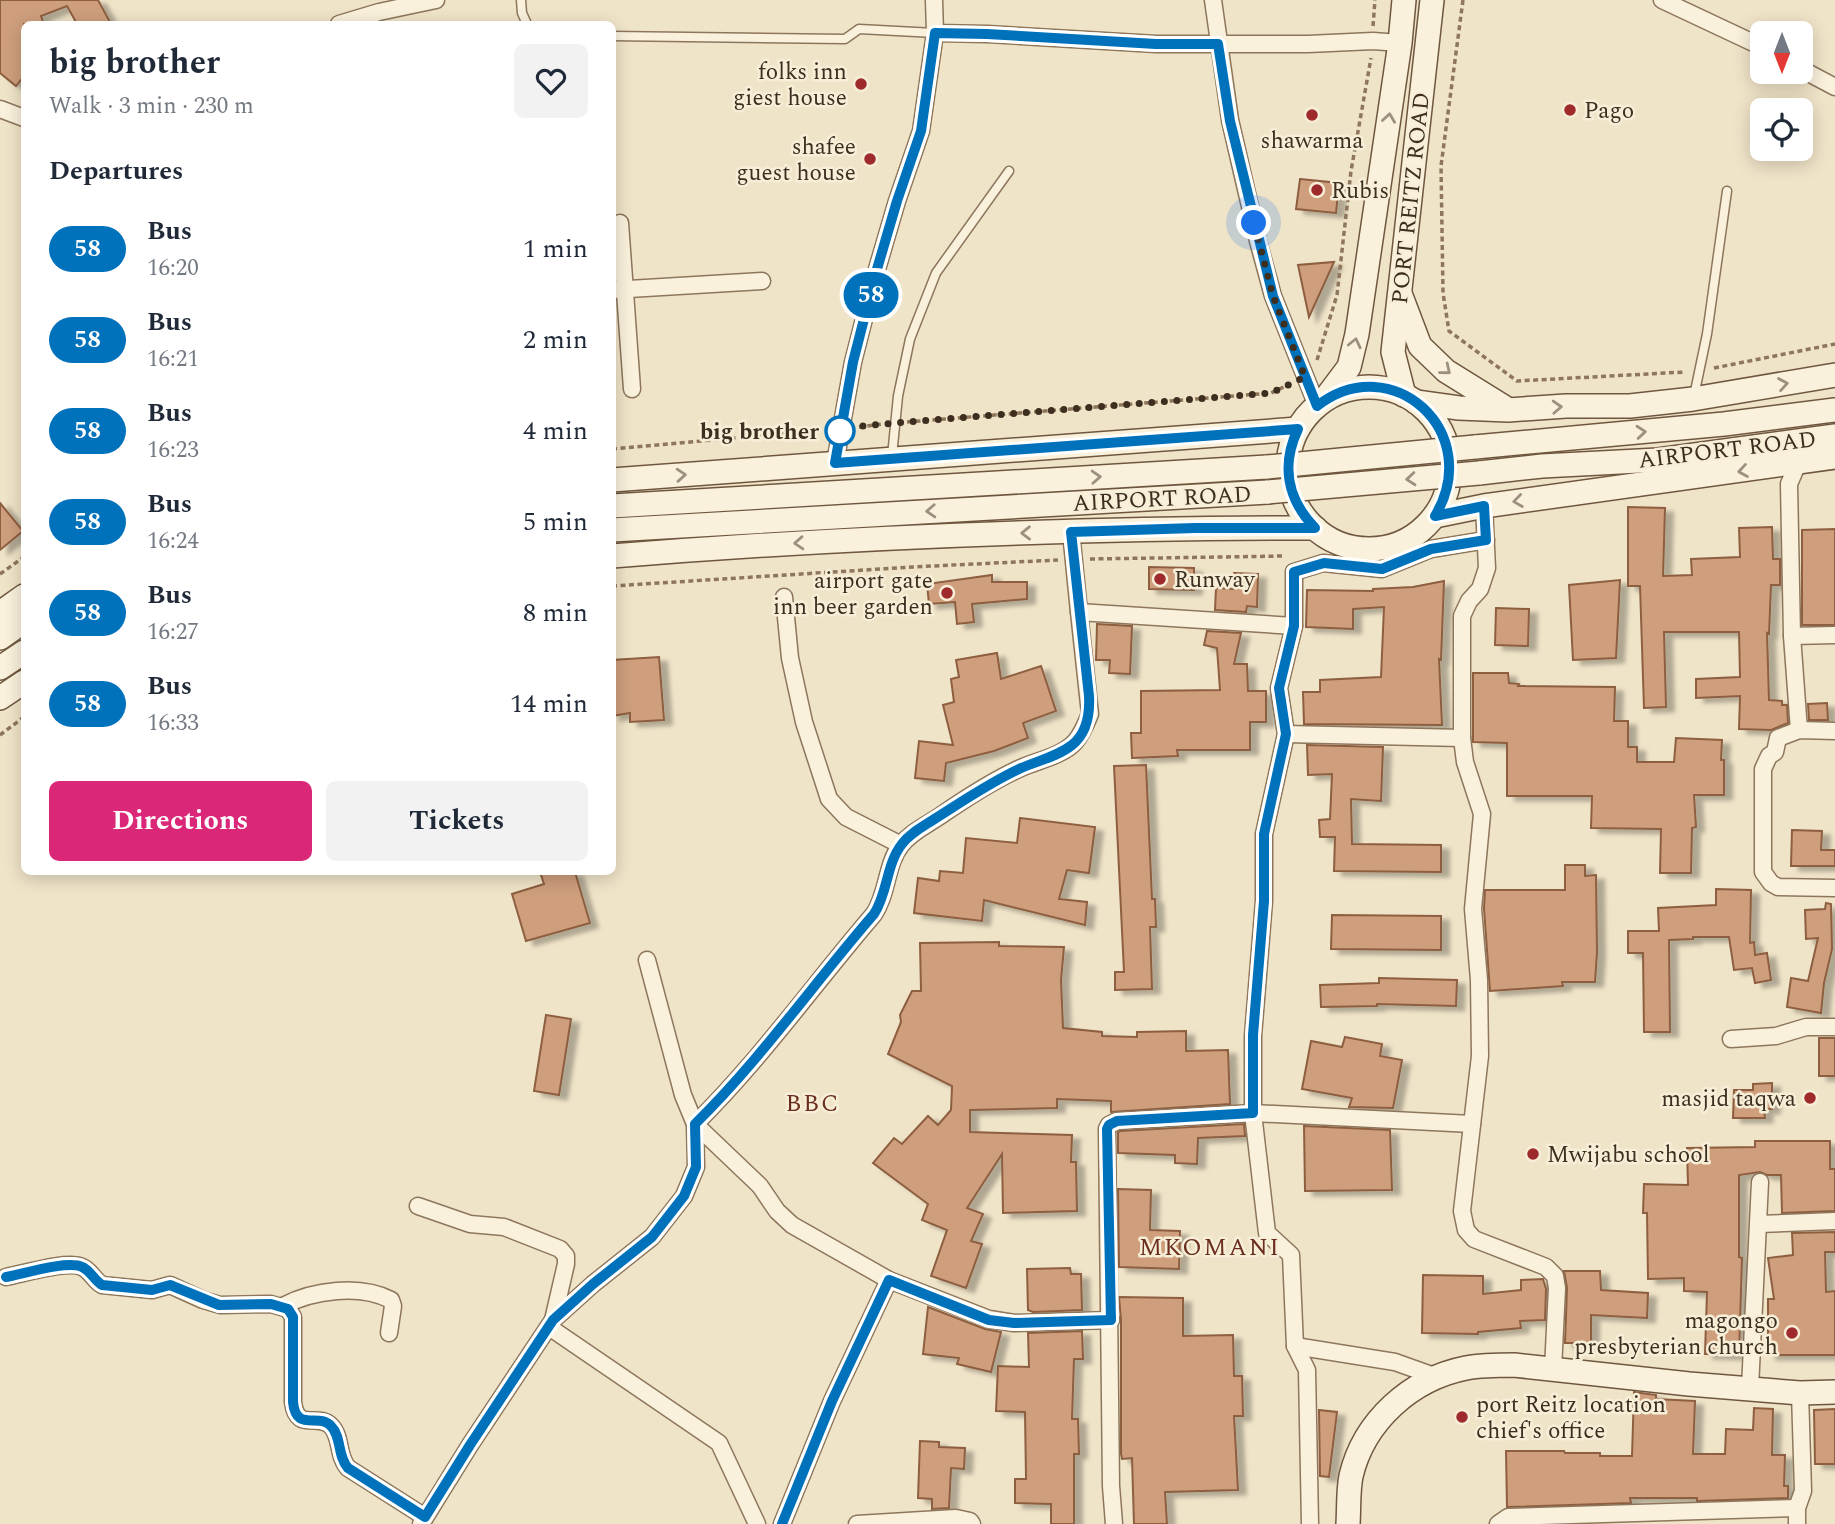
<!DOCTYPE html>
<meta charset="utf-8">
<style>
:root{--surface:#fff;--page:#f2f2f3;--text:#1f2937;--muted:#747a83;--accent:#db2777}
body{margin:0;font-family:Spectral,serif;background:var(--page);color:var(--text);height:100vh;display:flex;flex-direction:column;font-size:26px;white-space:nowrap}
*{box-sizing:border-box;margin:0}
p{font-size:23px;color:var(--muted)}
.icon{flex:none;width:38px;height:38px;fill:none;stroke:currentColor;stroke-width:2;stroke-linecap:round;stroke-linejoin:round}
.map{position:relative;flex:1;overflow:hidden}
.side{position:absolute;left:21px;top:21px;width:595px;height:854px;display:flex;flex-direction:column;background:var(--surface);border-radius:10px;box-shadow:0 4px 18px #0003}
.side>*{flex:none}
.badge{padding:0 14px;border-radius:23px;font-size:24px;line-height:46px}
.needle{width:46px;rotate:180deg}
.tools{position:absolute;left:1750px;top:21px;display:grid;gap:14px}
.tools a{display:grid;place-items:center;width:63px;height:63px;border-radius:10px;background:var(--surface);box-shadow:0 4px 18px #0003;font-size:35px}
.you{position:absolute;width:35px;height:35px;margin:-18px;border:5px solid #fff;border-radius:50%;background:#1a73e8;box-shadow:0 0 0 10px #1a73e833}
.map>.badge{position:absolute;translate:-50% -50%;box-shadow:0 0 0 4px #fff}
h2{padding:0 28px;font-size:26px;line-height:63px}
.round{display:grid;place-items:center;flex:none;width:74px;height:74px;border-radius:10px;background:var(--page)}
.summary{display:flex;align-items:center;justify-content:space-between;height:119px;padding:0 28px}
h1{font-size:33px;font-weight:700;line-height:52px}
.primary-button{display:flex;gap:14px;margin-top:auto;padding:14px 28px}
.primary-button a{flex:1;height:80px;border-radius:10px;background:var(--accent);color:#fff;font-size:28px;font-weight:700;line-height:80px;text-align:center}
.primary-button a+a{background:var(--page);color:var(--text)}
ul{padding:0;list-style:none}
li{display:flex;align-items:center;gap:21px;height:91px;padding:0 28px}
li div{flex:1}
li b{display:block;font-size:26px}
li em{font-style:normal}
li .badge{min-width:77px;font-weight:700;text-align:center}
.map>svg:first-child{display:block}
.building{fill:#cf9f7d;stroke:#8d5f41;stroke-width:2;filter:url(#shadow)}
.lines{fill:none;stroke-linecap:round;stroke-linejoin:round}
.service-casing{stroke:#8d765c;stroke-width:11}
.minor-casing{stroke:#8d765c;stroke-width:19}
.secondary-casing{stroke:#6f573f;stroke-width:26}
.path{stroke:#8d765c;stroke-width:3.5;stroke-dasharray:5 3.5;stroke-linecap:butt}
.service{stroke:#faf1dc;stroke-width:8}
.minor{stroke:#faf1dc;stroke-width:16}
.secondary{stroke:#faf1dc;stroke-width:23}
.secondary-bridge-casing{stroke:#6f573f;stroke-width:26;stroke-linecap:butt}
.secondary-bridge{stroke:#faf1dc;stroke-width:23}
.oneway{stroke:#9c907e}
.line-casing{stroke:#fff;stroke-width:16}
.line{stroke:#0072bc;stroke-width:10}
.walk{stroke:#3d2e20;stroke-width:7;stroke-dasharray:0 12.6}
.poi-dot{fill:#9e2a2b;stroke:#f7eed8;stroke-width:2.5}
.stop-dot{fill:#fff;stroke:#0072bc;stroke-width:3.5}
.labels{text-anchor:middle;stroke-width:5;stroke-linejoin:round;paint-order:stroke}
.poi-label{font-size:23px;fill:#3d2e20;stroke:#f7eed8;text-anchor:end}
.street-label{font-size:23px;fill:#3d2e20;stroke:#f7eed8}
.stop-label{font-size:23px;font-weight:bold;fill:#3d2e20;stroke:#f7eed8;text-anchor:end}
.neighbourhood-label{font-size:24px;letter-spacing:2px;fill:#6b2e1e;stroke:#f7eed8}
</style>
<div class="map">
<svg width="1835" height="1524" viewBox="0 0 1835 1524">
<defs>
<filter id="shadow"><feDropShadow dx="8" dy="4.5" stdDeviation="2" flood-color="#0004"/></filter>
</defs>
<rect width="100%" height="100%" fill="#f0e4c8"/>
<g class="building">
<path d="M0,0H98L111,24H77L67,6L41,16L44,24H24V76L16,86L0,73Z"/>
<path d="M1300,179L1339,183L1336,213L1296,209Z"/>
<path d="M1334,262L1309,317L1298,265Z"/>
<path d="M0,503L23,531L0,550Z"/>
<path d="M1628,507L1665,508L1663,576L1692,575L1691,559L1740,557L1739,528L1772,527L1773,559H1780V585H1771L1769,634L1767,633L1769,700L1782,701V705H1787L1788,723L1771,730L1739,729L1740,696L1696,698V679L1740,677L1739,632H1664L1666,707L1644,708L1640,586H1628Z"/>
<path d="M1835,529V625H1802V530Z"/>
<path d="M1149,567L1194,568V590L1149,589Z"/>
<path d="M1234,573L1258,574L1257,607L1247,606L1246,612L1215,610L1216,588L1233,589Z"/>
<path d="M992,575V582H1027V599L972,604L974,622L957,624L955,602L929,604L927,584Z"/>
<path d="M1620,580L1616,658L1573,660L1569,585Z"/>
<path d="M1444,581L1441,660L1439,659L1442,725L1304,724L1303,692H1320V680L1381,677L1384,607L1353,609V629L1306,627L1307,590L1373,591V589L1413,587Z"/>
<path d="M1496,608L1529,609L1528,646L1495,645Z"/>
<path d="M1097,624L1132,626L1130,674L1109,673L1110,660H1096Z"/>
<path d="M1207,631L1241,633L1234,664H1247L1248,691H1266V722H1250V750H1177L1178,756L1132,758L1131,733H1141V691L1220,690L1217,648L1204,645Z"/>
<path d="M997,653L1001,679L1041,666L1056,711L1023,723L1028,738L994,751L946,763L944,781L915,778L919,741L953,745L943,705L954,702L951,679L959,677L956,660Z"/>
<path d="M659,657L664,720L630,722V713L612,716V660Z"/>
<path d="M1473,673H1508L1509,683L1519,684L1518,686L1615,687L1614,721H1628V747H1637V762H1674L1676,738L1722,740L1721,760H1724V795H1694L1696,827L1692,828L1691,873H1660L1661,829L1591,828L1592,796H1507V743L1473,742Z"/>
<path d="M1827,703L1828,720H1809L1808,704Z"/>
<path d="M1307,745L1383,747L1381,801L1351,799L1352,844L1441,845V872L1334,871L1335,837H1320L1319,820L1330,819L1332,774L1308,775Z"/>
<path d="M1146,765L1152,899H1155L1156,927H1150L1152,989L1115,990V972H1124L1114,766Z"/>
<path d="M1020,818L1095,827L1089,873L1067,870L1059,899L1087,902L1085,925L984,900L982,921L914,913L918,878L939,881L940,871L963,873L966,838L1017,843Z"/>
<path d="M1792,830L1822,831L1821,850H1835V866H1791Z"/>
<path d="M1565,865H1585V876L1596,875L1597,952L1595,982H1562L1563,986L1490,991L1484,909L1485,890H1565Z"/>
<path d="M540,872H575L590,923L526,941L512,894L544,884Z"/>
<path d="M1716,889L1751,890L1750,943L1754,942L1755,955L1767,953L1771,980L1755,983L1752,968L1734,970L1729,937H1693V939L1669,940L1670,1032H1644L1643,953H1628V931H1659L1658,908L1716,905Z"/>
<path d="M1826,903L1831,904L1832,949L1824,983L1821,1013L1787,1007L1791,978L1808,981L1818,938L1806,939L1805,910L1825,909Z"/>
<path d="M1332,915L1441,916V950L1331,949Z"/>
<path d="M999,942V946L1064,947L1061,980L1063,1028L1102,1032V1036L1137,1037V1032L1186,1031V1051L1228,1050L1230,1104L1111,1112V1101L1057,1099V1108L970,1110V1132L1072,1135L1071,1162H1076L1077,1211L1003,1213L1002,1154L967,1208L983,1214L971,1241L982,1244L966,1288L931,1276L947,1230L922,1220L928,1204L873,1163L894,1138L902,1144L928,1116L938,1125L951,1110L952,1086L888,1054L901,1022L900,1015L912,991H921L920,943Z"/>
<path d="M1379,978L1457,980L1456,1006L1377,1004V1006L1321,1007L1320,985L1379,983Z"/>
<path d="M546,1015L571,1019L559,1095L534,1091Z"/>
<path d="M1345,1037L1382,1044L1380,1056L1402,1060L1393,1108L1349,1107L1352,1098L1302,1089L1311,1041L1342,1047Z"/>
<rect x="1819" y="1038" width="16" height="38"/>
<path d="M1772,1083V1109H1764L1765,1118H1733L1734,1090H1753V1084Z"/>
<path d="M1244,1124L1245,1136L1198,1138L1197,1164L1175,1163V1155L1118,1153V1132L1120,1131Z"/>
<path d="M1304,1126L1390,1130L1392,1190L1305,1191Z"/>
<path d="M1755,1141H1830V1169H1835V1211L1782,1213L1781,1175H1767L1760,1172L1739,1175V1257L1742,1258L1739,1355L1705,1354L1707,1292L1684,1291V1278L1648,1279L1647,1213H1643L1644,1184L1688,1185L1687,1148L1755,1147Z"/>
<path d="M1118,1189L1151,1190L1150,1230L1180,1231L1179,1269L1119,1267Z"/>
<path d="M1835,1232V1252H1825L1826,1292L1835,1291V1355H1768V1299H1774L1768,1258L1793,1255L1792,1233Z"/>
<path d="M1070,1268L1071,1274H1081L1082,1310L1033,1312L1028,1310L1027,1269Z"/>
<path d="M1564,1271H1600L1601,1290L1648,1293L1647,1318L1591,1315V1343H1565L1567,1288Z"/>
<path d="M1423,1275L1483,1276V1294L1521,1290V1280L1543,1279L1546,1289L1545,1320L1520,1321L1521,1328L1478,1332V1334L1422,1333Z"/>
<path d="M1119,1297L1183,1298V1336L1233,1335L1234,1376H1242L1243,1416H1234L1238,1490L1165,1492L1167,1524H1134L1132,1458L1122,1459L1121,1454V1320Z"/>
<path d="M928,1307L985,1329L1001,1332L991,1372L957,1364L959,1358L923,1354Z"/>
<path d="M1082,1331L1083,1359H1074L1072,1419H1078L1079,1454H1074V1524H1051V1504L1015,1503V1479H1026L1025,1412L996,1411L998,1366L1029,1367L1028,1333Z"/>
<path d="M1634,1392L1656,1395V1399L1695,1401L1693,1454H1725L1726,1429L1753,1430L1754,1408L1773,1409L1772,1455H1785L1784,1486H1788V1498L1697,1501V1498H1630L1631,1503L1507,1507L1506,1451H1564L1565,1453H1600V1456H1632Z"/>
<path d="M1835,1409V1464H1815L1814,1410Z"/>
<path d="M1319,1410L1337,1412L1329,1477L1320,1476Z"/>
<path d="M920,1441L939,1442V1447L965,1448L964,1469L951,1468L949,1508L932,1509V1499L918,1498Z"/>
</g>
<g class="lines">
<defs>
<g id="service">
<path d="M521,0L522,13L527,24"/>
<path d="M612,36L845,39L859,29L935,33"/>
<path d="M1694,396L1707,334L1727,191"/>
<path d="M892,456L898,396L910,339L936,273L1009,171"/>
</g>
<g id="minor">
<path d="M934,0L935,33L987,34L1156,44H1308L1373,41L1400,43"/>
<path d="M1213,0L1230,120L1258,241L1273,296L1317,406"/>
<path d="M1662,0L1762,47"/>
<path d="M339,24L379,12L436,0"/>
<path d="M1801,69L1835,87"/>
<path d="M0,109L24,118"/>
<path d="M620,223L632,389"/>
<path d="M612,290L762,281"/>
<path d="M835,463L853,362L875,276L897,201L921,131L935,33"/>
<path d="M1798,463L1789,484L1792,636L1799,730"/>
<path d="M1484,506L1487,568L1480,589L1469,601L1462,616V738L1465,762L1482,814L1473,909L1479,980L1480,1056L1462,1211L1466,1230L1474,1239L1546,1267L1555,1276L1557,1288L1553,1369"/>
<path d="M1071,532L1079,612"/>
<path d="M784,597L790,658L804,722L829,799L846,817L901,845"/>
<path d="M1792,636L1835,635"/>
<path d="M1835,731L1799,730L1778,738L1775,752L1769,756L1763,769V872L1771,883L1778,887L1835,888"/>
<path d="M1286,734L1462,738"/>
<path d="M647,960L683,1095L695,1124L760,1186L777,1211L792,1225L889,1280L989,1319L1014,1323L1111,1320"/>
<path d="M1731,1039L1776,1036L1806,1027H1835"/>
<path d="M418,1206L470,1224L504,1227L560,1249L566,1256V1264L553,1320"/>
<path d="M1759,1224L1835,1221"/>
<path d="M6,1277C23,1274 67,1260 82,1267C90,1270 94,1280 102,1285L152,1290L170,1285L203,1300L220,1305L271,1304L288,1309L293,1317V1402C297,1433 318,1412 331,1426C342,1437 337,1456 348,1468L425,1517"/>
<path d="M283,1306C313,1290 360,1284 391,1300L393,1306L389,1333"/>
<path d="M549,1327L719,1443L757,1524"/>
<path d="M1295,1346L1395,1362L1437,1377"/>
<path d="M1750,1388L1760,1182"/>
<path d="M421,1524L470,1445L553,1320L593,1284L652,1237L684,1196L696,1167L695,1124C761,1059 814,984 874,914C888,893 886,864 901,845C911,832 927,825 940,816C966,798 993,780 1023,767C1039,760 1062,756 1075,742C1082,734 1086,724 1090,714L1079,612L1294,626"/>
<path d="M782,1524L832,1401L889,1280"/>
<path d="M857,1524L956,1518L970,1521L972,1524"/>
<path d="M1114,1524L1111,1486L1107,1129L1109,1125L1117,1121L1253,1113L1472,1124"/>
<path d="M1310,1524L1307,1370L1295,1346L1291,1255L1267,1233L1253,1113V1036L1264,901V834L1286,734L1279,688L1294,626V572L1323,563L1382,569L1431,549L1486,540"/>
<path d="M1498,1524L1508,1517L1797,1508"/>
<path d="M1797,1524V1508L1803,1491L1800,1393"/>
</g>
<g id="secondary">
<path d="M1401,296L1420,346L1446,371L1504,407"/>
<circle cx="1369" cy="468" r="81"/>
<path d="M1404,395L1393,352L1432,0"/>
<path d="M1325,399L1349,367L1357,334L1400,43L1404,0"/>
<path d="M1416,402L1459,408L1508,410L1566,406H1630L1693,399L1835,375"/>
<path d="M1475,447L1724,424L1835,410"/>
<path d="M1479,473L1542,466L1658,460L1835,436"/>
<path d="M612,480L1298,429"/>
<path d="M612,506L1267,467"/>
<path d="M1435,516L1484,506L1835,457"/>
<path d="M612,530L1268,492"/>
<path d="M612,556C846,537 1080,528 1315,528"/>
<path d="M0,613L24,596"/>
<path d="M0,638L24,621"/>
<path d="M0,668L24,652"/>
<path d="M0,698L24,682"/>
<path d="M1348,1524C1349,1508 1348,1491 1351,1476C1364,1421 1411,1379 1466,1368C1482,1365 1498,1365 1514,1365L1689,1384L1800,1393L1835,1392"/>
</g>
</defs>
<use href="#service" class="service-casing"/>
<use href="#minor" class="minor-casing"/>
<use href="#secondary" class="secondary-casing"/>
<g class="path">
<path d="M1463,0L1441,166L1443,293L1449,331L1517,381L1685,372"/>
<path d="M1373,26L1375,0"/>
<path d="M1317,360L1337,295L1351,171L1371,58"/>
<path d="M1714,368L1835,344"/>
<path d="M907,422L1271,393L1292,383"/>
<path d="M859,427L882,424"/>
<path d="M612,449L823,430"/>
<path d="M1090,559L1285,556"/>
<path d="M0,574L24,557"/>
<path d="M612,586L912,567L1058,560"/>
<path d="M0,735L24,717"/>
</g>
<use href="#service" class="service"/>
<use href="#minor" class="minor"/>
<use href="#secondary" class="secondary"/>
<defs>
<g id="secondary-bridge">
<path d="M1267,467L1475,447"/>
<path d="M1268,492L1479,473"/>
</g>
</defs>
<use href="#secondary-bridge" class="secondary-bridge-casing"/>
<use href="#secondary-bridge" class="secondary-bridge"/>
</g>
<defs><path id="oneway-chevron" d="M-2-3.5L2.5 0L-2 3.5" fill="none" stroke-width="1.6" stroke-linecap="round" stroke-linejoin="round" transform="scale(1.75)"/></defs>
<g class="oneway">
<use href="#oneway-chevron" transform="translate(1389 118) rotate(-82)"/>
<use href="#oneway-chevron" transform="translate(1355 343) rotate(-77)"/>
<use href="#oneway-chevron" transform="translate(1446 370) rotate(39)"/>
<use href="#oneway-chevron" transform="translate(1783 384) rotate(-10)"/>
<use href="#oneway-chevron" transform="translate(1557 407) rotate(-3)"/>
<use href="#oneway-chevron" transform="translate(1641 432) rotate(-5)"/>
<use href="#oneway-chevron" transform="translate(1743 471) rotate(171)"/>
<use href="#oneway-chevron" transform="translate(681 475) rotate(-4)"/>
<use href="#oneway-chevron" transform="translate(1096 477) rotate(-3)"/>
<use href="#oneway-chevron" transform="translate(1411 479) rotate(175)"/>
<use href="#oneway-chevron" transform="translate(1518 501) rotate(172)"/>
<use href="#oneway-chevron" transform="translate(931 511) rotate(177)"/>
<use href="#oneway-chevron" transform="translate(1026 533) rotate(179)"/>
<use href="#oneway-chevron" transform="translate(799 543) rotate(176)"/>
</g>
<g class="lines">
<defs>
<path id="line" d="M6,1277C23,1274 67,1260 82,1267C90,1270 94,1280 102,1285L152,1290L170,1285L219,1305L271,1304L288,1309L293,1317V1402C296,1433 319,1412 331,1426C342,1437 337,1456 348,1468L425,1517L470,1445L553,1320L593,1284L652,1237L684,1196L696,1167L695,1124C761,1059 814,983 874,914C888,893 886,864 902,844C910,833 924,826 936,818C963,801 989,783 1019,769C1036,761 1057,757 1072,745C1087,733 1090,714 1089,696L1071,532L1195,528H1315C1287,499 1281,465 1298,429L835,463L853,362L875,276L897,201L921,131L935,33L987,34L1156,44H1218L1230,121L1273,296L1317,406C1392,348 1485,432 1435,516L1484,506L1486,540L1431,549L1382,569L1324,563L1294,572V626L1279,688L1286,734L1264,834V901L1253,1035V1113L1117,1121L1109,1125L1107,1129L1111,1320L1014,1323L989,1320L889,1280L832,1401L782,1524"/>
</defs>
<use href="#line" class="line-casing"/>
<use href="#line" class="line"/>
<path class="walk" d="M840,431L841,428L895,423L1271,393L1305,377L1273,296L1254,223"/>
</g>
<g class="poi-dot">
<circle cx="861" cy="84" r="7"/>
<circle cx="1570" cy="110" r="7"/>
<circle cx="1312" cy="115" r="7"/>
<circle cx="870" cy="159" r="7"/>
<circle cx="1317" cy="190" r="7"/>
<circle cx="1160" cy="579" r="7"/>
<circle cx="947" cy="593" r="7"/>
<circle cx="1810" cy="1098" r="7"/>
<circle cx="1533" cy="1154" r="7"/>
<circle cx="1792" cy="1333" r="7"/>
<circle cx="1462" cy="1417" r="7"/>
</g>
<circle class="stop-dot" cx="840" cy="431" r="14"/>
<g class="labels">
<g class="poi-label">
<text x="847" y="79">folks inn<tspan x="847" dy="26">giest house</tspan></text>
<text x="1584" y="118" text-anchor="start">Pago</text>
<text x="1312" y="148" text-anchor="middle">shawarma</text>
<text x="856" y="154">shafee<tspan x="856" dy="26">guest house</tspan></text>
<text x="1331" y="198" text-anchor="start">Rubis</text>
<text x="1174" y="587" text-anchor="start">Runway</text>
<text x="933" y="588">airport gate<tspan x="933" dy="26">inn beer garden</tspan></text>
<text x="1796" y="1106">masjid taqwa</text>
<text x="1547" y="1162" text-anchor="start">Mwijabu school</text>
<text x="1778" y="1328">magongo<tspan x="1778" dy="26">presbyterian church</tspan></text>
<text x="1476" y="1412" text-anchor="start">port Reitz location<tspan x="1476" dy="26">chief's office</tspan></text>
</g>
<g class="street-label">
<text transform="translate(1410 198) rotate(-84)" y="8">PORT REITZ ROAD</text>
<text transform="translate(1727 449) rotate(-7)" y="8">AIRPORT ROAD</text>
<text transform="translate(1162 498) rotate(-3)" y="8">AIRPORT ROAD</text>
</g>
<g class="stop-label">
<text x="819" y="439">big brother</text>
</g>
<g class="neighbourhood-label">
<text x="813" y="1111">BBC</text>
<text x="1210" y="1255">MKOMANI</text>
</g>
</g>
</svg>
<div class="tools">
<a><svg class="needle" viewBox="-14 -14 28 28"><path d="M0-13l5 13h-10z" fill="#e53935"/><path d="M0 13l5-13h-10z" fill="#747a83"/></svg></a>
<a><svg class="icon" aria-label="locate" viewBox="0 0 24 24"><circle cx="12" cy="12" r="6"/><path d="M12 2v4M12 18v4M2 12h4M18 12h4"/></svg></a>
</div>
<div class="you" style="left:1254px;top:223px"></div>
<b class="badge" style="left:871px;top:295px;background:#0072bc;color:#fff">58</b>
<section class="side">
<div class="summary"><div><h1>big brother</h1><p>Walk · 3 min · 230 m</p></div><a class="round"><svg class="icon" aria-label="heart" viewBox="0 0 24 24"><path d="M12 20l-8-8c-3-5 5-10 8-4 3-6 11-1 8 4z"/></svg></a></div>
<h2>Departures</h2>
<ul>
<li><span class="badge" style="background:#0072bc;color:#fff">58</span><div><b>Bus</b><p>16:20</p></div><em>1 min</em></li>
<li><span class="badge" style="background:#0072bc;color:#fff">58</span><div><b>Bus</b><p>16:21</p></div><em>2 min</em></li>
<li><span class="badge" style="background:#0072bc;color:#fff">58</span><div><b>Bus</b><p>16:23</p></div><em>4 min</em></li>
<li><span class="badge" style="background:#0072bc;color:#fff">58</span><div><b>Bus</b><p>16:24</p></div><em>5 min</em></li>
<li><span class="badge" style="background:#0072bc;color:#fff">58</span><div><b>Bus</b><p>16:27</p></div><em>8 min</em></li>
<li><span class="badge" style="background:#0072bc;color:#fff">58</span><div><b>Bus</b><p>16:33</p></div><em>14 min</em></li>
</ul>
<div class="primary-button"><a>Directions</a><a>Tickets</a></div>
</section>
</div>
